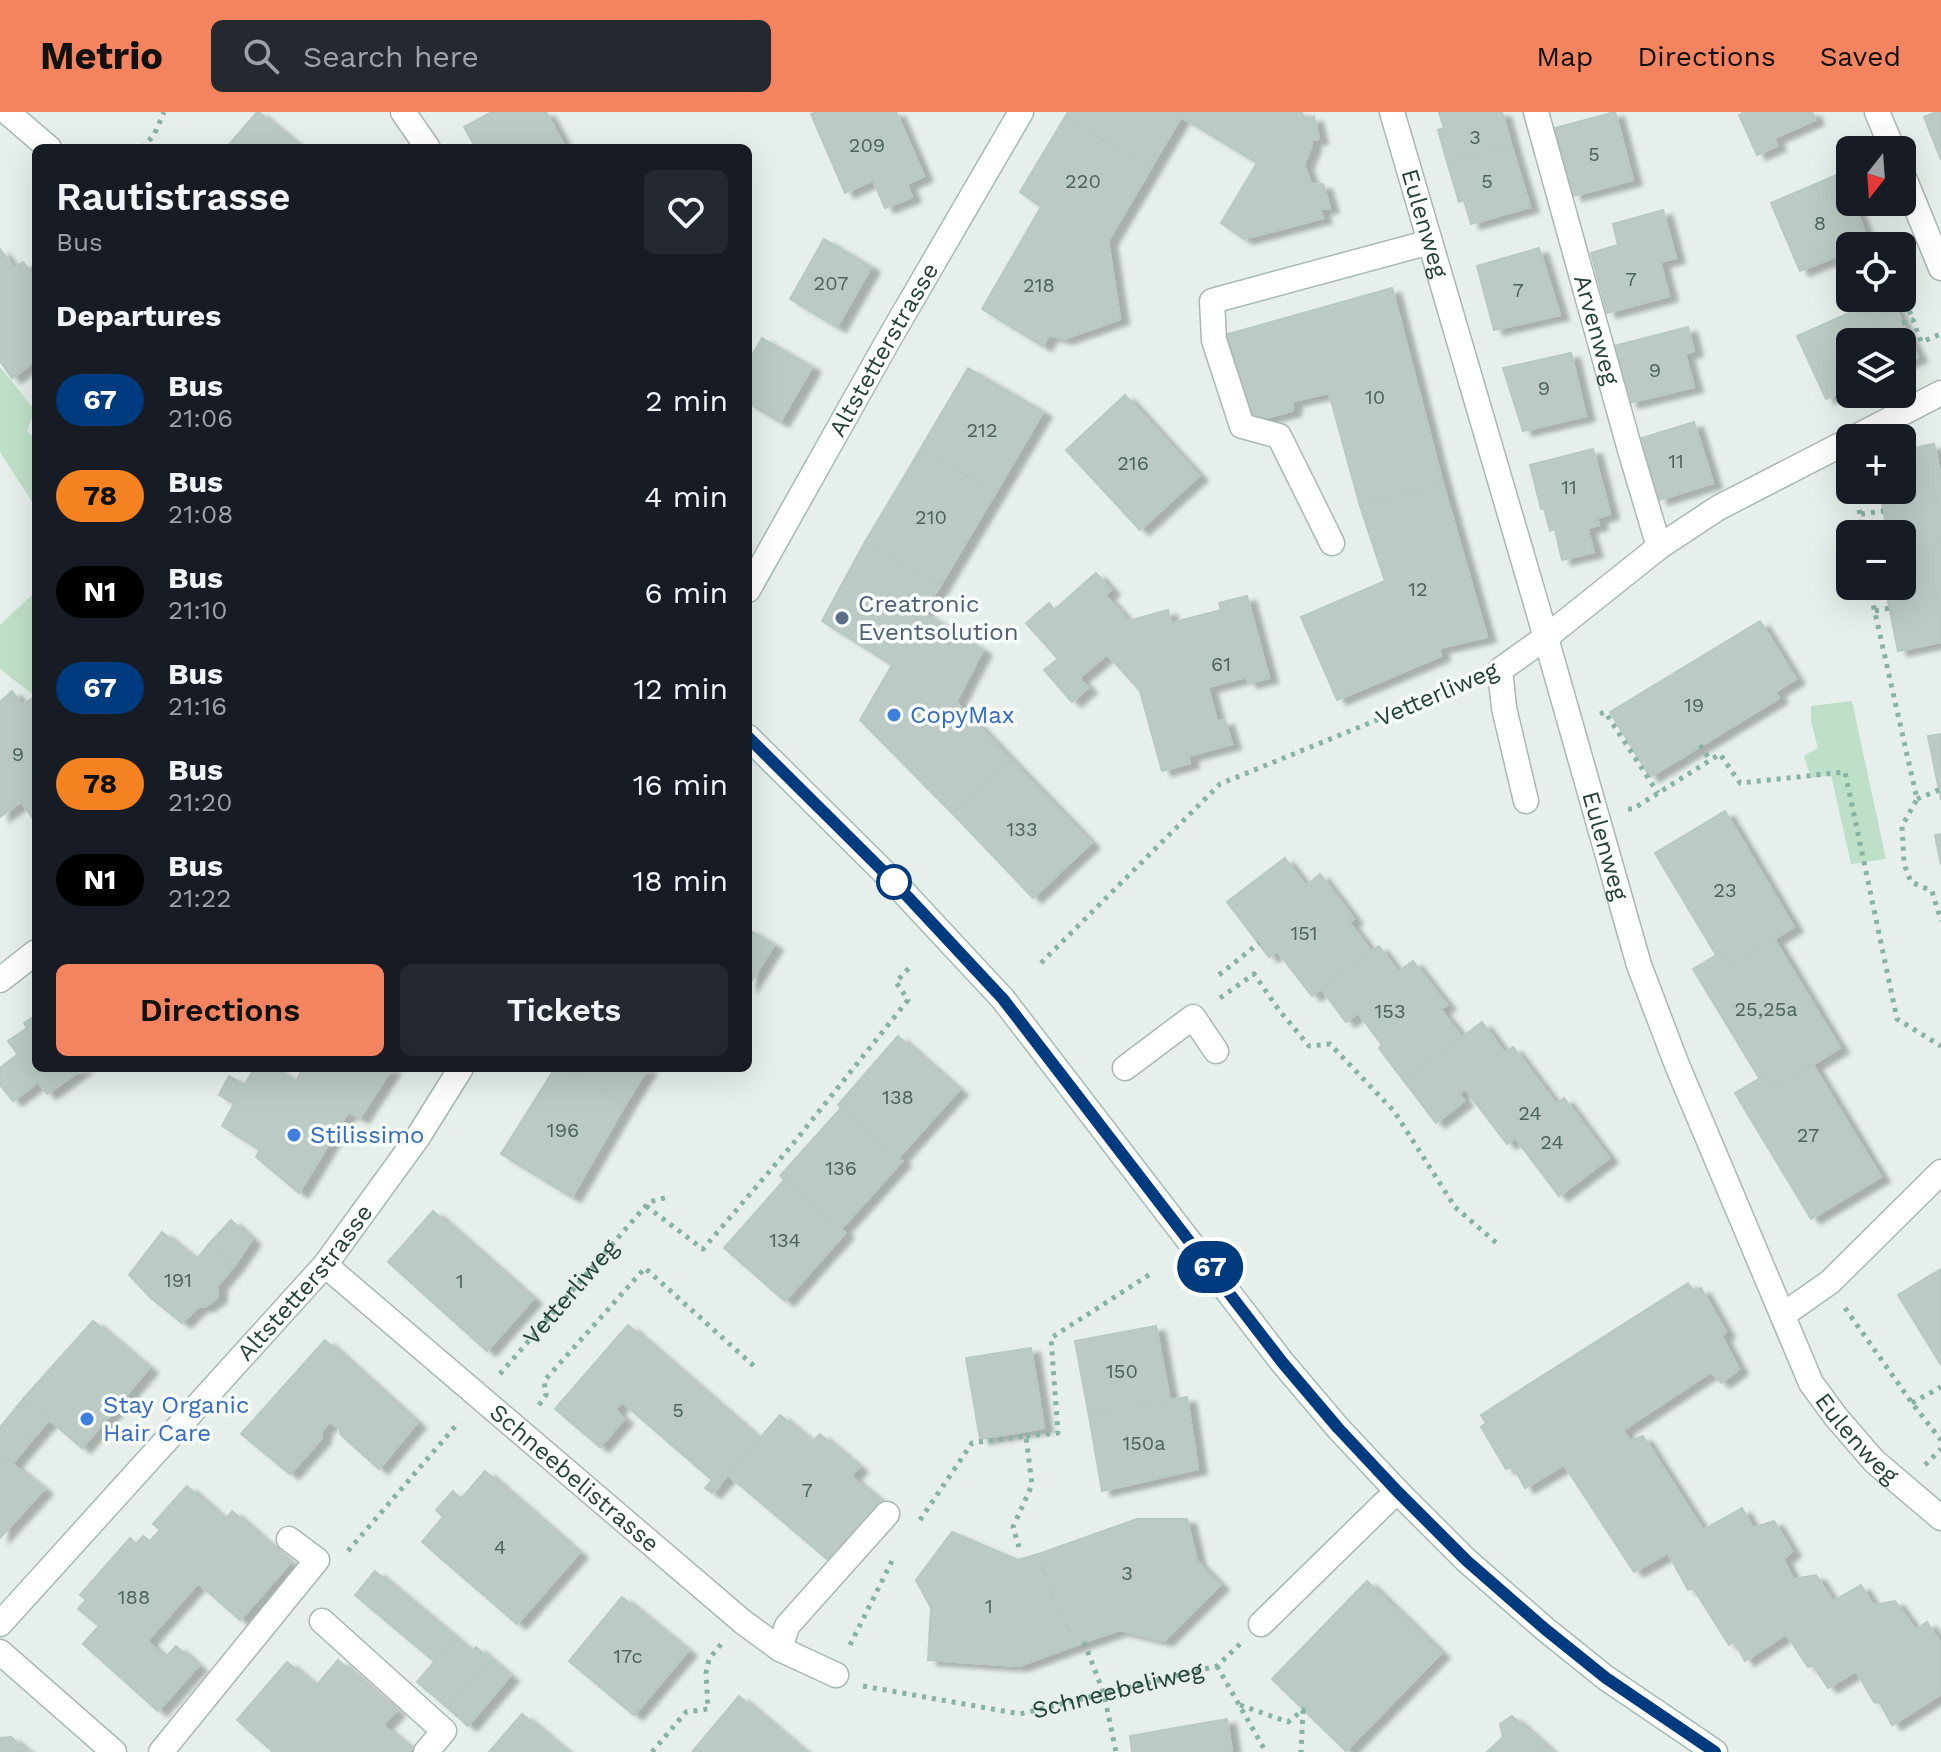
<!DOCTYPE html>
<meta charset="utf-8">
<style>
:root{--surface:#171b24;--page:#242831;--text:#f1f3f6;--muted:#9ea1a6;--accent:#f4845f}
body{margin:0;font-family:"Work Sans",sans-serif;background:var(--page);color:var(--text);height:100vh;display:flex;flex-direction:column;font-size:30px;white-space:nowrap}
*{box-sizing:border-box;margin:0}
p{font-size:26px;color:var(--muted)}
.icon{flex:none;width:44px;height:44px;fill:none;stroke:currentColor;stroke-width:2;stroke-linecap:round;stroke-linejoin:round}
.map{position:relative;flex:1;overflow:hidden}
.details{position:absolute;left:32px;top:32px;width:720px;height:928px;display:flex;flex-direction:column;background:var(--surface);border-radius:12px;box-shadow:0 8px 32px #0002}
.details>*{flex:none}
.badge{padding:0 16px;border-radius:26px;font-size:28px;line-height:52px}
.needle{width:52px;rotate:197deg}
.fabs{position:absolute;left:1836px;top:24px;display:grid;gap:16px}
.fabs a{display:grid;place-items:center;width:80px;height:80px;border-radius:12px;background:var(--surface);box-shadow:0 8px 32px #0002;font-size:40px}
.map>.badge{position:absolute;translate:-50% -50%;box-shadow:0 0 0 4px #fff}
h2{padding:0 24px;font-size:30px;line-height:72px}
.round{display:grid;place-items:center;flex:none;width:84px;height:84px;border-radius:12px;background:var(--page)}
.head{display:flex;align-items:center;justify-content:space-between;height:136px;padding:0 24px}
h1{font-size:38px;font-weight:600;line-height:60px}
.button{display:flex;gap:16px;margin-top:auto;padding:16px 24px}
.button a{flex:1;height:92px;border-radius:12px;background:var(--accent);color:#111;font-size:32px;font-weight:600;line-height:92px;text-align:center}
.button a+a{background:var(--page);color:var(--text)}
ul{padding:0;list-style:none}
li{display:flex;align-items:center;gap:24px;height:96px;padding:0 24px}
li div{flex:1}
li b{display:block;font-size:30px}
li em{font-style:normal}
li .badge{min-width:88px;font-weight:700;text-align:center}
header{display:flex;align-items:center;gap:48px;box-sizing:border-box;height:112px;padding:0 40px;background:var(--accent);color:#111}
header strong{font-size:38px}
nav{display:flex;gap:44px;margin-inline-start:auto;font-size:28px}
.search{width:560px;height:72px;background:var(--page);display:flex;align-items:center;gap:20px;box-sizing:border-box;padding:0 28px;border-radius:12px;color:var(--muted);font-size:30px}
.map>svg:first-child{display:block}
.green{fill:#bfe0c8}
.building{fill:#bbcac4;stroke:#b8c9c2;stroke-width:2;filter:url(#shadow)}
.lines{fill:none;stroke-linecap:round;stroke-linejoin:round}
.lane-casing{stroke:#a8b8b2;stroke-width:27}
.street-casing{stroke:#a8b8b2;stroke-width:27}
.secondary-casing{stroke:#a4bbb3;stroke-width:27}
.path{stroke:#86b3a5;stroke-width:5;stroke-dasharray:4 6;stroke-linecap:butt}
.lane{stroke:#fff;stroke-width:24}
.street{stroke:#fff;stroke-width:24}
.secondary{stroke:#fff;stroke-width:24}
.line-casing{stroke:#fff;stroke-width:18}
.line{stroke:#003b80;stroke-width:12}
.service-dot{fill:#5c6f8a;stroke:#f7fbf9;stroke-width:3}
.shop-dot{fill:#3f7fe0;stroke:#f7fbf9;stroke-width:3}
.stop-dot{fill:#fff;stroke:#003b80;stroke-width:4}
.labels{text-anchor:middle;stroke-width:7;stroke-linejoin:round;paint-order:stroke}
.number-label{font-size:20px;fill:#4a645c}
.street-label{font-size:24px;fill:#24423a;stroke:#f7fbf9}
.service-label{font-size:24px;fill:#4e5e75;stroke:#f7fbf9;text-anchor:start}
.shop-label{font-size:24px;fill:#366cbe;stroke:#f7fbf9;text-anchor:start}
</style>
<header>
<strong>Metrio</strong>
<div class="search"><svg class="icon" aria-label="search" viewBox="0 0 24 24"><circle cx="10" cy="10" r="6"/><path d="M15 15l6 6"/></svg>Search here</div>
<nav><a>Map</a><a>Directions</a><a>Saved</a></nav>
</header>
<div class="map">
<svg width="1941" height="1640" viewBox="0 0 1941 1640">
<defs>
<filter id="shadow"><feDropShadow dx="9" dy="5" stdDeviation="2" flood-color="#0004"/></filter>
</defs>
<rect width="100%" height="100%" fill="#e6efeb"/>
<g class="green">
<path d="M0,255L35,298L27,319L36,327V396L0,340Z"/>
<path d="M36,479V585L0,557V513Z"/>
<path d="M1852,589L1886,747L1851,752L1831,663L1811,666L1804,644L1818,636L1811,610V594Z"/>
</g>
<g class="building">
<path d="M257,0H259L301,36H226Z"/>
<path d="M492,0H546L563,31L553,36H476L464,15Z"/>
<path d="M817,0H896L924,64L907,72L912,85L885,96L873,68L845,81L811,2Z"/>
<path d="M1068,0H1302L1304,7L1314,5L1319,27L1311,28L1312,33L1304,53L1312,73L1323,72L1330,96L1320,97L1323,106L1244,127L1221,111L1257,51L1181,5L1151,56L1065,5Z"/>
<path d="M1439,0H1502L1511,32L1447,50L1438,18L1444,16Z"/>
<path d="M1615,0L1633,68L1573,84L1555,16Z"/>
<path d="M1742,0H1812L1815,8L1774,26L1777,34L1757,43L1739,3L1743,2Z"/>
<path d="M1936,0H1941V48L1924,5Z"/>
<path d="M1065,5L1151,56L1108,129L1120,207L1064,227L1049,223L1043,234L982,197L1041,95L1020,80Z"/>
<path d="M1511,32L1530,95L1471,112L1464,88L1459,90L1447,50Z"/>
<path d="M1841,61L1850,83V90H1853L1869,131L1863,134H1850V139L1800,159L1771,91Z"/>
<path d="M1663,98L1676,146L1660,150L1669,184L1607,201L1591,141L1618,133L1613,112Z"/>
<path d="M824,127L871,155L837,215L790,187Z"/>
<path d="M1539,136L1560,203L1494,218L1477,154Z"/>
<path d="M0,137L14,156L23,150L36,167V248L12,266L0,249Z"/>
<path d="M1392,176L1443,372L1360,394L1329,281L1293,289L1292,299L1246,311L1221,224Z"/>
<path d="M1883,186H1891L1918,245L1902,252V230H1850V276L1826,287L1797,224Z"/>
<path d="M1688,215L1694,239L1685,242L1694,275L1629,291L1614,234Z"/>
<path d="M762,226L812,255L780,310L748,291V250Z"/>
<path d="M1571,241L1586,304L1523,319L1503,256Z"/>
<path d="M968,256L1043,300L996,380L921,336Z"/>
<path d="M1125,283L1199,364L1140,418L1066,338Z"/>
<path d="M1694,310L1713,371L1659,388L1639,327Z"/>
<path d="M1934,332L1941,366V431L1902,439V422H1888L1879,378H1902V338Z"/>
<path d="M921,336L996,380L940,474L865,430Z"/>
<path d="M1593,337L1610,402L1597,406L1599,413L1587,416L1594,440L1562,448L1555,417L1550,419L1544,396L1541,397L1530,353Z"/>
<path d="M1443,372L1487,525L1439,536L1441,544L1337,588L1301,505L1385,469L1360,394Z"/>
<path d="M865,430L940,474L923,500L983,538L956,590L1011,648L953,702L860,608L892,553L822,509Z"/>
<path d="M1941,431V530L1898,539L1885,474H1902V439Z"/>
<path d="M1096,461L1111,478L1105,483L1128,509L1168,498L1171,511L1221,498L1219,491L1247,484L1269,566L1248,571L1246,565L1208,575L1217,610L1225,608L1232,632L1188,644L1190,651L1162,659L1140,579L1107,542L1079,566L1088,576L1072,590L1044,558L1058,547L1026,511L1049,491L1054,498Z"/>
<path d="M1760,509L1796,567L1775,580L1779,586L1650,665L1610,600Z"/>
<path d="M12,579L23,593L32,586L36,590V711L21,690L0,705V590Z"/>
<path d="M1941,622V688L1928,624Z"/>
<path d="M1011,648L1091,731L1033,786L953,702Z"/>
<path d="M1725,699L1794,815L1732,853L1723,839L1716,843L1655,741Z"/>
<path d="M1941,722V753L1935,723Z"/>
<path d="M1285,746L1306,774L1320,762L1354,807L1349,810L1371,839L1312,884L1277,839L1269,845L1227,790Z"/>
<path d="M748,817L774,833L748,875Z"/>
<path d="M1774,827L1840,936L1776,975L1767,962L1759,966L1693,857L1723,839L1732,853Z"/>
<path d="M1379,834L1398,860L1413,849L1447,893L1440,897L1462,925L1404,969L1379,936L1382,933L1358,901L1346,910L1321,877Z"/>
<path d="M36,903V956H83L47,982L8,929L27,916L24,911Z"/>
<path d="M1482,910L1505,941L1513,935L1556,992L1564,986L1609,1046L1559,1084L1515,1026L1507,1032L1465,977L1459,982L1464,989L1436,1011L1404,969Z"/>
<path d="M898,924L959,978L898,1046L838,993Z"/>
<path d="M17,943L38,970L13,989L0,973V956Z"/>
<path d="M1813,953L1881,1065L1811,1107L1735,981L1767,962L1776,975Z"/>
<path d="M255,956H275L296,969L303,956H392L360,1006L348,1000L299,1081L256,1045L260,1038L222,1014L234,992L219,983L229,964L244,973Z"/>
<path d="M555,956H561L625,993L572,1085L501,1042Z"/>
<path d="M561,956H648L625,993Z"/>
<path d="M841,996L902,1049L841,1117L780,1064Z"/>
<path d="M785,1067L845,1121L785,1189L724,1136Z"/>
<path d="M433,1099L533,1187L487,1239L388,1150Z"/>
<path d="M231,1108L252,1128L234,1154L208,1133Z"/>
<path d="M162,1120L196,1148L208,1133L234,1154L218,1173V1185L206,1194L198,1195L182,1211L151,1186L129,1163Z"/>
<path d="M1941,1157V1253L1898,1183Z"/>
<path d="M1688,1171L1694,1180L1701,1176L1726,1220L1722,1225L1739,1257L1721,1271L1711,1260L1623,1318L1630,1329L1643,1324L1703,1418L1742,1396L1753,1416L1774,1409L1792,1439L1783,1447L1793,1467L1816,1463L1833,1489L1861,1473L1873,1493L1895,1489L1916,1518L1927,1510L1939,1529H1941V1582L1892,1613L1880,1591L1874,1590L1856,1559L1828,1576L1813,1553L1808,1555L1786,1522L1745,1549L1734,1529L1729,1533L1693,1476L1688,1478L1668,1441L1634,1460L1564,1353L1525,1376L1513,1354L1506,1357L1481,1315L1486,1311L1481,1303Z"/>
<path d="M93,1209L149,1256L82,1336L24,1286Z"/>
<path d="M628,1213L759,1327L712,1381L705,1376L712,1368L622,1290L615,1298L624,1307L600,1335L555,1297Z"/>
<path d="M1156,1214L1170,1289L1089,1304L1075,1229Z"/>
<path d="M325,1228L417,1311L379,1357L341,1323L339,1316L329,1310L322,1320V1326L290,1362L241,1322Z"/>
<path d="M1031,1236L1044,1316L980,1327L966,1246Z"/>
<path d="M1187,1285L1198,1357L1102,1379L1089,1304Z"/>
<path d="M24,1286L50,1307L31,1329L6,1308Z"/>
<path d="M780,1303L812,1330L820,1322L859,1355L851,1364L885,1393L833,1452L728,1363Z"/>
<path d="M6,1308L31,1329L12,1352L0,1342V1315Z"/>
<path d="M0,1342L44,1377L0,1426Z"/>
<path d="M485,1359L579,1441L517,1512L422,1430L443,1405L436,1398L453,1379L461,1387Z"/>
<path d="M187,1374L225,1408L232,1399L290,1451L240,1508L198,1471L147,1529L165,1546L176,1534L198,1554L158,1599L83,1532L99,1514L78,1497L86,1488L80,1483L130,1426L136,1432L143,1424L150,1429L160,1418L153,1412Z"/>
<path d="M1137,1407H1187L1197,1449L1220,1473L1164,1529L1119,1518L1074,1534L1061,1499L1058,1500L1038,1442Z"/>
<path d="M952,1420L1018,1448L1038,1442L1058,1500L1061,1499L1074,1534L1019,1554L928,1548L931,1496L916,1468Z"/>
<path d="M375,1459L455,1526L435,1550L355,1483Z"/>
<path d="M1367,1469L1441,1541L1346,1639L1272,1567Z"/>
<path d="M622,1485L688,1539L634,1603L569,1549Z"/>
<path d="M455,1526L472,1540L476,1535L490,1547L448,1596L417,1570Z"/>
<path d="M490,1547L510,1564L468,1614L448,1596Z"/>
<path d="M338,1548L396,1599L383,1613L411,1637L408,1640H273L237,1608L287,1550L316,1574Z"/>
<path d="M739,1584L805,1640H692Z"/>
<path d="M522,1602L567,1640H489Z"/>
<path d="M1512,1604L1552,1640H1487L1503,1625L1500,1612Z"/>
<path d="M1227,1607L1232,1640H1132L1130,1624Z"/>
<path d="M11,1625L28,1640H0V1626Z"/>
</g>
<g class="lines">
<defs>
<g id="lane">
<path d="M1854,326L1941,281"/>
<path d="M1332,431L1279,324L1242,314L1214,228L1212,189L1430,130"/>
<path d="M1659,435L1718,396L1850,328"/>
<path d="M1526,689L1504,596L1500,558L1545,526"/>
<path d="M1125,956L1193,905L1216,939"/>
<path d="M322,1509L444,1619L426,1640"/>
<path d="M1261,1512L1397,1379"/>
<path d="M780,1537L787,1514L887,1402"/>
<path d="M161,1640L317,1448L289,1427"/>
</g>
<g id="street">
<path d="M403,0L428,36"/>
<path id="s3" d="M1392,0L1538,498L1639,853L1677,953L1811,1271L1836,1305L1874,1349L1941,1406"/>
<path id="s4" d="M1536,0L1630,338L1659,435L1545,526"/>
<path d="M1877,0L1893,38"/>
<path d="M1902,61L1941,156"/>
<path d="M0,868L36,840"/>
<path id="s5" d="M325,1153L743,1510L780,1537L836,1563"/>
<path d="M1783,1203L1830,1170L1941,1060"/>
<path d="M0,1540L114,1640"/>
</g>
<g id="secondary">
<path d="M7,0L49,36"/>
<path id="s6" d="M748,478L889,227L1021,0"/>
<path d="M748,625L894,770L1003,887L1282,1250L1338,1316L1397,1379L1467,1449L1545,1517L1606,1566L1715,1640"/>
<path id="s7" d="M0,1512L325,1153L418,1025L461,956"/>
</g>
</defs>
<use href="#lane" class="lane-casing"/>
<use href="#street" class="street-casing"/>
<use href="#secondary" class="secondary-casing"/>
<g class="path">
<path d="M142,36L154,23L164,0"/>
<path d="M1902,180L1913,208"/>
<path d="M1902,211L1913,208L1921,230L1941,222"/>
<path d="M1857,378L1862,422"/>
<path d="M1861,402L1883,399"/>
<path d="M1869,474L1917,687L1902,714L1904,752L1911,770L1932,779L1941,809"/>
<path d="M1875,499L1890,496"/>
<path d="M1600,602L1605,600L1658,681"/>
<path d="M1700,633L1710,648"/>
<path d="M1917,687L1939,678"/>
<path d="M1628,697H1633L1720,642L1740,671L1845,660L1897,907L1941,934"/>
<path d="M1041,851L1220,672L1470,570"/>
<path d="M1219,863L1259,831"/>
<path d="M1220,886L1254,862L1279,898L1309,934L1330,932L1394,999L1455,1095L1500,1134"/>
<path d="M646,1094L703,1137L792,1033L908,888L896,870L909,856"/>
<path d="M1845,1196L1912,1291L1941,1328"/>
<path id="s1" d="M500,1262L649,1090L668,1085"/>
<path d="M1912,1291L1941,1275"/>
<path d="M539,1293L546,1283L544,1269L645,1156L755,1255"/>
<path d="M1026,1324L1058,1321L1051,1226L1152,1161"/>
<path d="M1925,1353L1941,1337"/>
<path d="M920,1408L972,1331L1026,1324L1032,1373L1013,1415L1019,1435"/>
<path d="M348,1439L459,1310"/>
<path d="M1084,1530L1104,1582L1116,1640"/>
<path d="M850,1533L892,1449"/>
<path d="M1217,1554L1266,1640"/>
<path id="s2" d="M863,1574L1020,1602L1217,1554L1240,1532"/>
<path d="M1240,1593L1288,1610L1303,1598L1301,1640"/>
<path d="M652,1640L686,1600L708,1597L706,1561L709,1547L722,1531"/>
</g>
<use href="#lane" class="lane"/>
<use href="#street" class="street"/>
<use href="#secondary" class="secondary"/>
</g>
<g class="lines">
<defs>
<path id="line" d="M748,625L894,770L1003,887L1282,1250L1338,1316L1397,1379L1467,1449L1545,1517L1606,1566L1715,1640"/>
</defs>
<use href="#line" class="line-casing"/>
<use href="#line" class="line"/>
</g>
<circle class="service-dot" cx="842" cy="506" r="8"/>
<g class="shop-dot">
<circle cx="894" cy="603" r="8"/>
<circle cx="294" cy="1023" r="8"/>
<circle cx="87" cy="1307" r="8"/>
</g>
<circle class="stop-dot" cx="894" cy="770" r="16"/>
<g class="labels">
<g class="number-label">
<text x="1475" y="32">3</text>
<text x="867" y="40">209</text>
<text x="1594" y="49">5</text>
<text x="1083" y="76">220</text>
<text x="1487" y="76">5</text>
<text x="1820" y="118">8</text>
<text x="1631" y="174">7</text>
<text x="831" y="178">207</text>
<text x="1039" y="180">218</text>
<text x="1518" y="185">7</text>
<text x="1655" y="265">9</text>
<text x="1544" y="283">9</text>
<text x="1375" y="292">10</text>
<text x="982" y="325">212</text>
<text x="1676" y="356">11</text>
<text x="1133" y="358">216</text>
<text x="1569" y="382">11</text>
<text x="931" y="412">210</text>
<text x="1418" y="484">12</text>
<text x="1221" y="559">61</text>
<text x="1694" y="600">19</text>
<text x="18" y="649">9</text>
<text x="1022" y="724">133</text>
<text x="1725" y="785">23</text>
<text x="1304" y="828">151</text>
<text x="1766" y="904">25,25a</text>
<text x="1390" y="906">153</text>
<text x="898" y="992">138</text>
<text x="1530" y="1008">24</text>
<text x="563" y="1025">196</text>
<text x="1808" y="1030">27</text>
<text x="1552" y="1037">24</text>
<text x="841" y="1063">136</text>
<text x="785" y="1135">134</text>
<text x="178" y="1175">191</text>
<text x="460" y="1176">1</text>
<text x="1122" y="1266">150</text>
<text x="678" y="1305">5</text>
<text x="1144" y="1338">150a</text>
<text x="807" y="1385">7</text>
<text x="500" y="1442">4</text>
<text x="1127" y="1468">3</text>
<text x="134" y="1492">188</text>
<text x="989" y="1501">1</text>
<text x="628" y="1551">17c</text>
</g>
<g class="street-label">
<text dy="8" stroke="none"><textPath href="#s3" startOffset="116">Eulenweg</textPath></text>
<text dy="8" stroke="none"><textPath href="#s4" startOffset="226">Arvenweg</textPath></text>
<text dy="8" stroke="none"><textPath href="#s6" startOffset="276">Altstetterstrasse</textPath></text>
<text transform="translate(1437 582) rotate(-23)" y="8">Vetterliweg</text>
<text dy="8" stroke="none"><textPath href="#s3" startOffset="764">Eulenweg</textPath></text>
<text dy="8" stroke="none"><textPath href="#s7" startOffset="458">Altstetterstrasse</textPath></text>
<text dy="8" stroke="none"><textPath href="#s1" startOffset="108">Vetterliweg</textPath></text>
<text dy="8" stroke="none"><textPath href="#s3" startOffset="1412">Eulenweg</textPath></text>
<text dy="8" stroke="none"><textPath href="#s5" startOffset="328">Schneebelistrasse</textPath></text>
<text dy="8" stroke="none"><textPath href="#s2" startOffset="260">Schneebeliweg</textPath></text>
</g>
<g class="service-label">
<text x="858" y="500">Creatronic<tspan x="858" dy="28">Eventsolution</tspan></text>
</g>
<g class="shop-label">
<text x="910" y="611">CopyMax</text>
<text x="310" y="1031">Stilissimo</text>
<text x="103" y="1301">Stay Organic<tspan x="103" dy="28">Hair Care</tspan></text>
</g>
</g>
</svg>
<div class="fabs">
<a><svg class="needle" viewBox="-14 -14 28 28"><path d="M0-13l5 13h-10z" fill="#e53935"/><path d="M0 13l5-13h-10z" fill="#9ea1a6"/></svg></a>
<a><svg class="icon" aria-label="locate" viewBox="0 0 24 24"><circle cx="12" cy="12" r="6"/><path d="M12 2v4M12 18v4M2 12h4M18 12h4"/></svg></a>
<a><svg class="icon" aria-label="layers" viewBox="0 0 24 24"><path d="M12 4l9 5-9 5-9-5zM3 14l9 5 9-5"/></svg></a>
<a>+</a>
<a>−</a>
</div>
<b class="badge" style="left:1210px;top:1155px;background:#003b80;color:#fff">67</b>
<section class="details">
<div class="head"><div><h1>Rautistrasse</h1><p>Bus</p></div><a class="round"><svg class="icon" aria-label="heart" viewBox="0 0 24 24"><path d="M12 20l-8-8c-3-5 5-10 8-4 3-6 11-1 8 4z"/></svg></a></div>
<h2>Departures</h2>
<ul>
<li><span class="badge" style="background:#003b80;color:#fff">67</span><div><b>Bus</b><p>21:06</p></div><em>2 min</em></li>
<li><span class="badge" style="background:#f58220;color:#111">78</span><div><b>Bus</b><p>21:08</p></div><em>4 min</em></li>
<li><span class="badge" style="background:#000;color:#fff">N1</span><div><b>Bus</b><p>21:10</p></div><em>6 min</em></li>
<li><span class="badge" style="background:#003b80;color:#fff">67</span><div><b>Bus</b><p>21:16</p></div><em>12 min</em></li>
<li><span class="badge" style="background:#f58220;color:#111">78</span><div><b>Bus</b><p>21:20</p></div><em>16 min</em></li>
<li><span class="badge" style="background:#000;color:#fff">N1</span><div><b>Bus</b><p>21:22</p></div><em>18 min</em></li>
</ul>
<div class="button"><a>Directions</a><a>Tickets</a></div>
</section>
</div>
